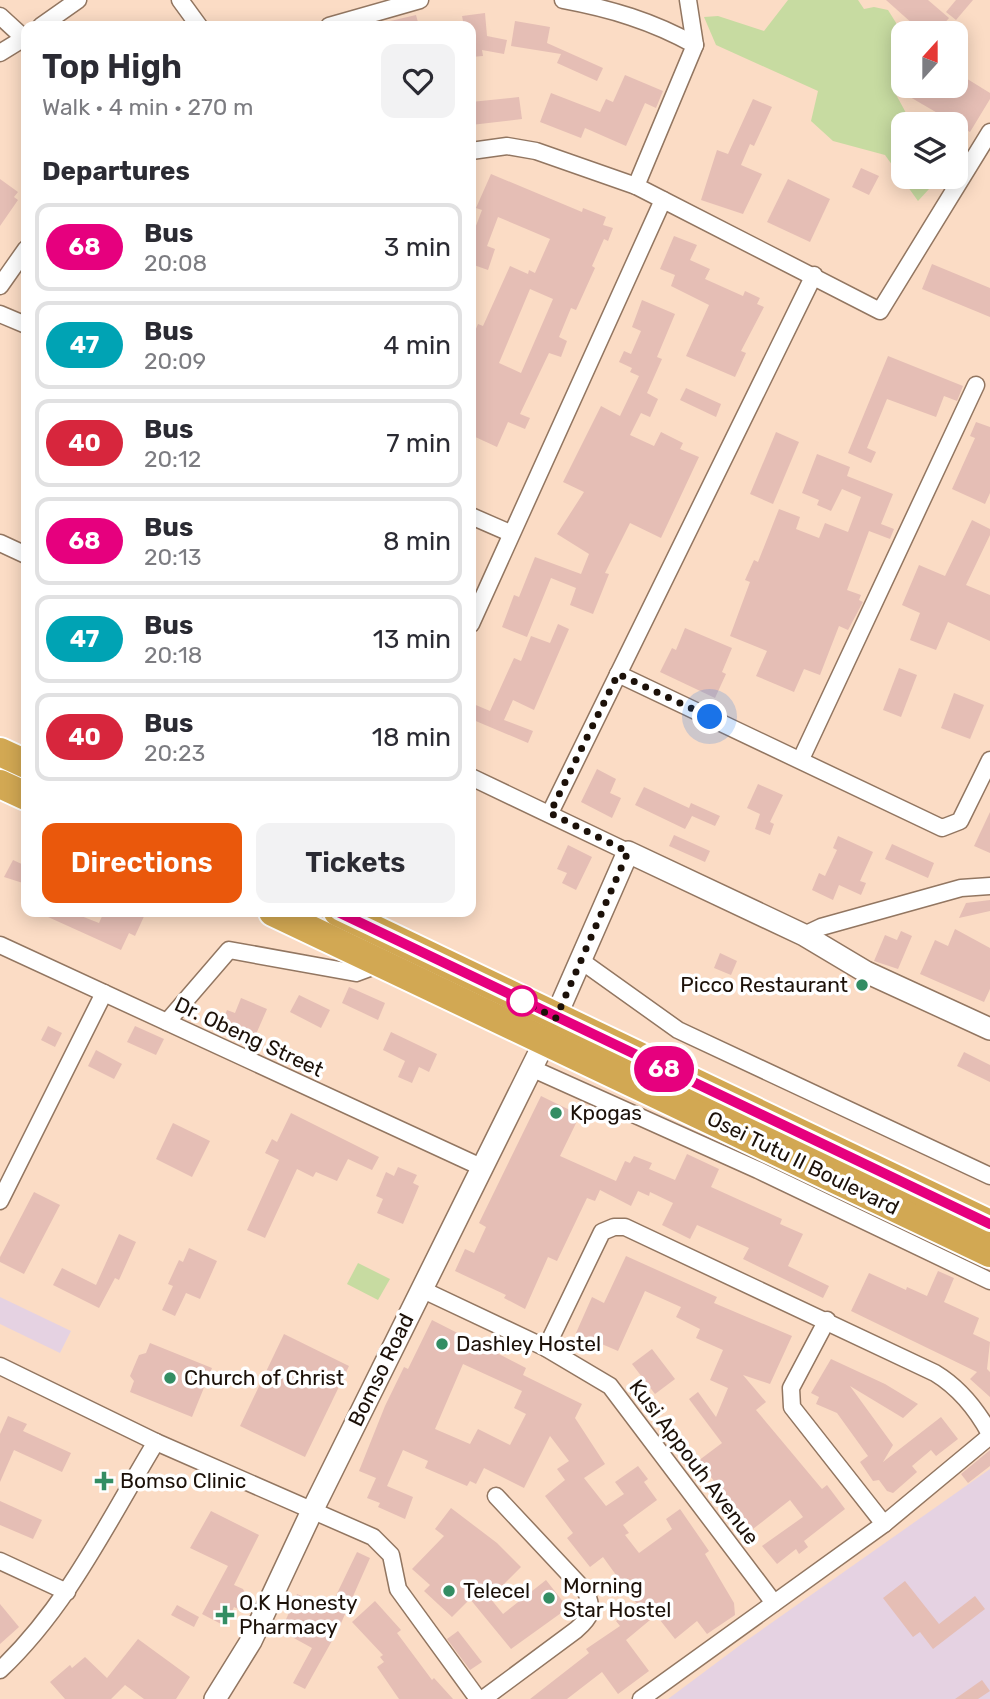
<!DOCTYPE html>
<meta charset="utf-8">
<style>
:root{--surface:#fff;--page:#f2f2f3;--text:#2b2b33;--muted:#7c7c81;--line:#e1e1e2;--accent:#ea580c}
body{margin:0;font-family:Rubik,sans-serif;background:var(--page);color:var(--text);height:100vh;display:flex;flex-direction:column;font-size:26px;white-space:nowrap}
*{box-sizing:border-box;margin:0}
p{font-size:23px;color:var(--muted)}
.icon{flex:none;width:38px;height:38px;fill:none;stroke:currentColor;stroke-width:2;stroke-linecap:round;stroke-linejoin:round}
.map{position:relative;flex:1;overflow:hidden}
.panel{position:absolute;left:21px;top:21px;width:455px;height:896px;display:flex;flex-direction:column;background:var(--surface);border-radius:14px;box-shadow:0 4px 18px #0003}
.panel>*{flex:none}
.badge{padding:0 14px;border-radius:23px;font-size:24px;line-height:46px}
.needle{width:46px;rotate:21deg}
.tools{position:absolute;left:891px;top:21px;display:grid;gap:14px}
.tools a{display:grid;place-items:center;width:77px;height:77px;border-radius:14px;background:var(--surface);box-shadow:0 4px 18px #0003;font-size:35px}
.you{position:absolute;width:35px;height:35px;margin:-18px;border:5px solid #fff;border-radius:50%;background:#1a73e8;box-shadow:0 0 0 10px #1a73e833}
.map>.badge{position:absolute;translate:-50% -50%;box-shadow:0 0 0 4px #fff}
h2{padding:0 21px;font-size:26px;line-height:63px}
.round{display:grid;place-items:center;flex:none;width:74px;height:74px;border-radius:14px;background:var(--page)}
.headline{display:flex;align-items:center;justify-content:space-between;height:119px;padding:0 21px}
h1{font-size:33px;font-weight:600;line-height:52px}
.cta{display:flex;gap:14px;margin-top:auto;padding:14px 21px}
.cta a{flex:1;height:80px;border-radius:14px;background:var(--accent);color:#fff;font-size:28px;font-weight:600;line-height:80px;text-align:center}
.cta a+a{background:var(--page);color:var(--text)}
ul{padding:0;list-style:none}
li{display:flex;align-items:center;gap:21px;height:88px;margin:0 14px 10px;padding:0 7px;border:4px solid var(--line);border-radius:14px}
li div{flex:1}
li b{display:block;font-size:26px}
li em{font-style:normal}
li .badge{min-width:77px;font-weight:700;text-align:center}
.map>svg:first-child{display:block}
.education{fill:#e5d2e2}
.green{fill:#c7dba1}
.building{fill:#e5beb5;fill-rule:evenodd}
.lines{fill:none;stroke-linecap:round;stroke-linejoin:round}
.minor-casing{stroke:#927661;stroke-width:19}
.tertiary-casing{stroke:#927661;stroke-width:24}
.trunk-casing{stroke:#fff;stroke-width:32}
.minor{stroke:#fff;stroke-width:16}
.tertiary{stroke:#fff;stroke-width:21}
.trunk{stroke:#d2a853;stroke-width:28}
.line-casing{stroke:#fff;stroke-width:16}
.line{stroke:#e6007e;stroke-width:10}
.walk{stroke:#1c1109;stroke-width:7;stroke-dasharray:0 12.6}
.poi-dot{fill:#338d63;stroke:#fff;stroke-width:2.5}
.stop-dot{fill:#fff;stroke:#e6007e;stroke-width:3.5}
.labels{text-anchor:middle;stroke-width:7;stroke-linejoin:round;paint-order:stroke}
.poi-label{font-size:21px;fill:#1c1109;stroke:#fff;text-anchor:start}
.street-label{font-size:21px;fill:#1c1109;stroke:#fff}
</style>
<div class="map">
<svg width="990" height="1699" viewBox="0 0 990 1699">
<rect width="100%" height="100%" fill="#fbdcc5"/>
<g class="education">
<path d="M0,1297L71,1331L60,1353L0,1324Z"/>
<path d="M990,1469V1699H668L743,1643Z"/>
</g>
<g class="green">
<path d="M788,0H858L864,9L874,7L888,10L903,34L893,89L912,124H903V177H929V189L918,201L885,155L833,141L811,121L818,91L716,45L704,17L718,16L764,31Z"/>
<path d="M358,1263L390,1279L378,1300L347,1284Z"/>
</g>
<g class="building">
<path d="M886,0H928L949,18L936,33H923Z"/>
<path d="M956,0H973L956,20L946,12Z"/>
<path d="M485,13L487,36L507,40L504,54L482,50L483,56L471,57V26H464L462,16Z"/>
<path d="M416,15L419,26H386V22Z"/>
<path d="M515,21L550,27L547,43L603,68L597,81L557,63L561,54L511,46Z"/>
<path d="M956,72L990,93V99L970,132L910,97L916,86H956Z"/>
<path d="M625,75L663,91L656,108L645,103L626,146L585,128L581,138L540,122L551,93L600,112L606,99L613,102Z"/>
<path d="M519,97L522,119L471,125V102Z"/>
<path d="M753,99L772,107L754,146L750,144L741,165L762,174L743,214L701,200L717,150L728,154Z"/>
<path d="M861,168L879,176L869,195L852,187Z"/>
<path d="M491,174L582,212L583,208L606,217L603,225L613,228L608,241L604,239L592,266L595,268L576,310L571,308L559,337L567,341L561,357L549,353L520,414L530,418L525,429L508,422L497,447L471,435V341L478,324L483,326L510,266L528,274L529,270L535,273L550,239L498,217L487,246L495,249L488,270L471,264V239L482,210L476,208ZM530,289L553,299L521,373L499,363Z"/>
<path d="M0,179L18,192L14,197L18,200L0,226Z"/>
<path d="M788,179L830,199L810,242L767,222Z"/>
<path d="M674,236L697,245L690,260L710,269L705,279L743,296L745,291L760,298L757,304L764,307L741,351L746,353L735,377L686,356L709,305L671,286L675,275L660,269Z"/>
<path d="M932,264L990,288V317L922,289Z"/>
<path d="M642,300L675,314L657,357L662,359L647,393L658,399L650,417L641,413L630,435L654,446L661,432L683,443L680,449L699,457L661,538L630,523L605,573L609,574L593,614L570,605L576,588L551,578L527,637L502,627L514,595L519,597L535,557L581,574L589,554L557,534L584,492L563,482L601,406L620,416L639,376L630,372L632,368L619,362L624,351L631,354L641,331L632,327Z"/>
<path d="M888,356L963,386L957,401L944,396L936,417L887,399L867,448L876,452L871,463L848,453Z"/>
<path d="M686,388L721,404L716,417L680,400Z"/>
<path d="M976,422L990,427V493L985,504L952,489L975,438L970,436Z"/>
<path d="M776,432L799,442L773,504L750,494Z"/>
<path d="M817,454L850,467L847,476L893,494L881,524L894,529L890,539L869,531L847,590L861,595L859,600L863,602L848,630L839,626L820,675L804,669L794,692L756,676L767,651L730,636L750,582L745,580L754,560L758,562L779,509L800,517L796,529L819,538L825,523L848,532L861,497L842,489L831,511L817,505L819,500L802,493Z"/>
<path d="M972,520L990,529V535L966,585L990,595V641L948,622L936,650L910,640L920,613L902,605L919,565L945,576Z"/>
<path d="M558,624L569,629L534,710L513,700L504,720L533,731L528,743L471,719V703L490,711L514,658L521,661L531,636L550,643Z"/>
<path d="M685,628L732,648L722,672L726,674L715,698L660,672L672,648L676,650Z"/>
<path d="M899,668L917,675L901,717L883,710Z"/>
<path d="M954,693L984,705L970,739L941,728Z"/>
<path d="M597,769L616,779L610,793L621,798L612,818L581,802Z"/>
<path d="M758,784L783,795L770,822L774,824L770,835L755,829L760,814L747,808Z"/>
<path d="M644,787L689,808L691,803L720,816L715,826L692,816L685,829L635,805Z"/>
<path d="M990,812V853L974,846Z"/>
<path d="M674,835L710,851L705,862L669,846Z"/>
<path d="M838,836L873,852L860,881L866,883L861,895L839,885L833,900L812,890L819,873L825,876L837,850L833,848Z"/>
<path d="M892,844L934,863L928,878L885,859Z"/>
<path d="M568,845L592,857L576,890L562,883L567,873L557,869Z"/>
<path d="M13,860L26,866V884L4,877Z"/>
<path d="M990,900V911L959,918L966,903Z"/>
<path d="M37,912H71L99,923L104,912H146L135,936L129,933L121,950Z"/>
<path d="M955,929L990,948V989L984,1002L920,974L935,940L948,946Z"/>
<path d="M901,931L912,936L898,969L874,961L885,935L897,940Z"/>
<path d="M720,953L737,961L731,975L714,968Z"/>
<path d="M349,987L385,1003L378,1020L342,1003Z"/>
<path d="M299,995L330,1010L321,1028L290,1012Z"/>
<path d="M241,998L267,1009L253,1041L235,1036L237,1032L221,1025L227,1010L235,1013Z"/>
<path d="M48,1026L62,1033L55,1047L41,1040Z"/>
<path d="M135,1026L164,1039L156,1055L127,1042Z"/>
<path d="M391,1032L437,1054L429,1072L419,1067L412,1083L398,1077L405,1061L383,1050Z"/>
<path d="M96,1050L122,1064L114,1079L88,1066Z"/>
<path d="M964,1052L990,1065V1082L957,1066Z"/>
<path d="M541,1096L580,1115L560,1156L616,1181L625,1161L630,1163L634,1156L652,1163L649,1169L675,1180L687,1154L719,1169L711,1187L782,1219L780,1224L803,1234L788,1266L829,1286L823,1298L743,1259L749,1248L697,1225L690,1239L662,1225L673,1203L650,1192L649,1196L638,1191L631,1206L600,1190L595,1201L587,1198L557,1261L548,1257L525,1309L504,1298L506,1295L455,1271L465,1249L474,1253L486,1227L479,1223Z"/>
<path d="M291,1113L379,1157L372,1170L348,1159L337,1181L316,1172L313,1177L297,1169L265,1238L247,1230L279,1160L265,1153L272,1139L277,1142Z"/>
<path d="M173,1123L210,1141L192,1177L156,1159Z"/>
<path d="M398,1167L417,1175L413,1183L419,1186L403,1224L377,1213L383,1199L376,1196L386,1172L394,1176Z"/>
<path d="M34,1192L60,1205L24,1274L0,1262V1257Z"/>
<path d="M119,1234L136,1242L119,1280L115,1278L99,1308L53,1285L62,1268L96,1285Z"/>
<path d="M189,1248L217,1261L200,1299L186,1293L175,1316L162,1310L173,1286L168,1284L179,1260L183,1262Z"/>
<path d="M626,1256L717,1297L714,1303L792,1336L770,1384L743,1375L766,1402L756,1410L822,1489L827,1485L845,1509L804,1541L808,1547L799,1554L796,1549L777,1564L762,1546L803,1517L790,1500L753,1529L698,1461L722,1443L689,1399L698,1392L716,1417L728,1388L710,1380L723,1350L696,1338L700,1329L676,1317L681,1307L645,1291L618,1351L576,1333L592,1297L604,1303Z"/>
<path d="M938,1271L954,1278L944,1302L979,1318L973,1334L990,1342L987,1369L990,1372V1397L970,1379L977,1372L851,1311L869,1273L906,1290L907,1287L927,1296Z"/>
<path d="M432,1320L526,1368L523,1375L582,1404L575,1418L605,1464L584,1478L606,1506L624,1494L615,1482L638,1466L648,1479L644,1482L657,1500L623,1525L629,1533L625,1535L639,1553L672,1529L666,1519L680,1509L709,1551L705,1554L734,1603L735,1615L707,1634L697,1621L675,1639L656,1615L626,1640L649,1671L618,1694L602,1672L567,1699H530L589,1653L586,1649L620,1626L616,1621L637,1604L603,1557L590,1567L567,1538L573,1533L545,1496L565,1480L557,1469L569,1461L550,1436L524,1488L484,1468L476,1484L470,1481L467,1486L425,1468L428,1461L403,1450L387,1486L413,1497L405,1519L378,1507L380,1503L367,1498L376,1478L359,1471L385,1406L404,1367L408,1369ZM463,1364L522,1391L514,1408L526,1414L510,1445L478,1429L470,1444L435,1429Z"/>
<path d="M284,1334L349,1366L305,1457L240,1426Z"/>
<path d="M150,1343L212,1368L192,1417L130,1392L134,1381L130,1376L139,1355L146,1353Z"/>
<path d="M652,1349L675,1379L655,1394L632,1364Z"/>
<path d="M831,1359L885,1384L918,1404L903,1418L850,1386L893,1445L883,1462L941,1417L958,1439L936,1456L931,1450L912,1466L917,1472L893,1493L887,1491L879,1480L873,1481L860,1462L868,1456L837,1413L816,1404L819,1397L811,1393Z"/>
<path d="M8,1416L27,1424L23,1431L71,1453L62,1472L14,1450L0,1482V1434Z"/>
<path d="M990,1450V1466L968,1483L961,1474Z"/>
<path d="M0,1501L42,1520L33,1539L0,1525Z"/>
<path d="M451,1508L497,1543L521,1567L490,1598L503,1614L546,1580L568,1608L511,1649L470,1599L452,1617L424,1591L430,1585L412,1569L444,1536L435,1529Z"/>
<path d="M211,1511L259,1535L234,1585L243,1589L248,1599L244,1612L234,1607L225,1626L202,1614L228,1566L190,1548Z"/>
<path d="M357,1552L370,1558L338,1630L305,1689L293,1683L312,1648L281,1631L297,1594L330,1608Z"/>
<path d="M905,1581L939,1624L975,1596L985,1609L933,1649L920,1632L913,1637L883,1598Z"/>
<path d="M375,1601L401,1630L397,1633L432,1680L434,1678L453,1699H399L377,1667L384,1662L380,1657L383,1655L352,1622Z"/>
<path d="M0,1604L19,1627L0,1644Z"/>
<path d="M177,1605L199,1617L194,1627L171,1615Z"/>
<path d="M458,1631L482,1662L470,1670L447,1639Z"/>
<path d="M138,1639L190,1677L176,1699H144L125,1685L111,1699H65L50,1682L70,1665L72,1668L85,1657L107,1678Z"/>
<path d="M982,1680L990,1691L978,1699H955Z"/>
</g>
<g class="lines">
<defs>
<g id="minor">
<path d="M180,0L199,26"/>
<path d="M563,0C611,9 652,21 695,45"/>
<path d="M0,16L24,38"/>
<path d="M41,26L78,0"/>
<path d="M329,26L420,0"/>
<path d="M0,53L26,37"/>
<path d="M471,151L507,146L536,151L636,186L880,311L990,132"/>
<path d="M636,186L695,45L688,0"/>
<path d="M0,286L26,249"/>
<path d="M0,314L26,325"/>
<path d="M471,516L510,533"/>
<path d="M0,543L26,555"/>
<path d="M471,624L663,200"/>
<path d="M618,674L942,828L960,821L990,760"/>
<path d="M801,759L976,385"/>
<path d="M471,777L628,852"/>
<path d="M550,813L814,275"/>
<path d="M804,935L821,927L961,888L990,886"/>
<path d="M0,945L481,1167"/>
<path d="M580,960L678,1030L990,1176"/>
<path d="M167,1022L229,950L356,973L383,963"/>
<path d="M531,1068L758,1170L990,1281"/>
<path d="M0,1201L104,993"/>
<path d="M421,1289L546,1348L610,1386L774,1603"/>
<path d="M827,1320L791,1388L792,1407L884,1524"/>
<path d="M546,1348L602,1232L614,1227H625L935,1373C958,1387 977,1410 990,1434"/>
<path d="M0,1366L156,1442L373,1537L391,1555L398,1589L478,1699"/>
<path d="M0,1561L67,1592"/>
<path d="M0,1670C68,1606 108,1521 156,1442"/>
<path d="M483,1699L576,1630C591,1617 594,1611 586,1592L496,1496"/>
<path d="M641,1699L884,1524L990,1436"/>
</g>
<path id="tertiary" d="M215,1699L251,1641L312,1511L546,1039L628,852L804,935L866,972L990,1029"/>
<g id="trunk">
<path d="M0,752L26,764"/>
<path d="M0,784L26,796"/>
<path d="M273,912L990,1253"/>
<path d="M338,912L990,1224"/>
</g>
</defs>
<use href="#minor" class="minor-casing"/>
<use href="#tertiary" class="tertiary-casing"/>
<use href="#trunk" class="trunk-casing"/>
<use href="#minor" class="minor"/>
<use href="#tertiary" class="tertiary"/>
<use href="#trunk" class="trunk"/>
</g>
<g class="lines">
<defs>
<path id="line" d="M338,912L990,1224"/>
</defs>
<use href="#line" class="line-casing"/>
<use href="#line" class="line"/>
<path class="walk" d="M522,1001L556,1018L628,852L550,813L618,674L710,717"/>
</g>
<g class="poi-dot">
<circle cx="862" cy="985" r="7"/>
<circle cx="556" cy="1113" r="7"/>
<circle cx="442" cy="1344" r="7"/>
<circle cx="170" cy="1378" r="7"/>
<path d="M100.5 1470.5h7v7h7v7h-7v7h-7v-7h-7v-7h7z"/>
<circle cx="449" cy="1591" r="7"/>
<circle cx="549" cy="1598" r="7"/>
<path d="M221.5 1604.5h7v7h7v7h-7v7h-7v-7h-7v-7h7z"/>
</g>
<circle class="stop-dot" cx="522" cy="1001" r="14"/>
<g class="labels">
<g class="poi-label">
<text x="848" y="992" text-anchor="end">Picco Restaurant</text>
<text x="570" y="1120">Kpogas</text>
<text x="456" y="1351">Dashley Hostel</text>
<text x="184" y="1385">Church of Christ</text>
<text x="120" y="1488">Bomso Clinic</text>
<text x="563" y="1593">Morning<tspan x="563" dy="24">Star Hostel</tspan></text>
<text x="463" y="1598">Telecel</text>
<text x="239" y="1610">O.K Honesty<tspan x="239" dy="24">Pharmacy</tspan></text>
</g>
<g class="street-label">
<text transform="translate(249 1037) rotate(25)" y="7">Dr. Obeng Street</text>
<text transform="translate(803 1163) rotate(26)" y="7">Osei Tutu II Boulevard</text>
<text transform="translate(381 1370) rotate(-64)" y="7">Bomso Road</text>
<text transform="translate(694 1462) rotate(53)" y="7">Kusi Appouh Avenue</text>
</g>
</g>
</svg>
<div class="tools">
<a><svg class="needle" viewBox="-14 -14 28 28"><path d="M0-13l5 13h-10z" fill="#e53935"/><path d="M0 13l5-13h-10z" fill="#7c7c81"/></svg></a>
<a><svg class="icon" aria-label="layers" viewBox="0 0 24 24"><path d="M12 4l9 5-9 5-9-5zM3 14l9 5 9-5"/></svg></a>
</div>
<div class="you" style="left:710px;top:717px"></div>
<b class="badge" style="left:664px;top:1069px;background:#e6007e;color:#fff">68</b>
<section class="panel">
<div class="headline"><div><h1>Top High</h1><p>Walk · 4 min · 270 m</p></div><a class="round"><svg class="icon" aria-label="heart" viewBox="0 0 24 24"><path d="M12 20l-8-8c-3-5 5-10 8-4 3-6 11-1 8 4z"/></svg></a></div>
<h2>Departures</h2>
<ul>
<li><span class="badge" style="background:#e6007e;color:#fff">68</span><div><b>Bus</b><p>20:08</p></div><em>3 min</em></li>
<li><span class="badge" style="background:#00a3b4;color:#fff">47</span><div><b>Bus</b><p>20:09</p></div><em>4 min</em></li>
<li><span class="badge" style="background:#d7263d;color:#fff">40</span><div><b>Bus</b><p>20:12</p></div><em>7 min</em></li>
<li><span class="badge" style="background:#e6007e;color:#fff">68</span><div><b>Bus</b><p>20:13</p></div><em>8 min</em></li>
<li><span class="badge" style="background:#00a3b4;color:#fff">47</span><div><b>Bus</b><p>20:18</p></div><em>13 min</em></li>
<li><span class="badge" style="background:#d7263d;color:#fff">40</span><div><b>Bus</b><p>20:23</p></div><em>18 min</em></li>
</ul>
<div class="cta"><a>Directions</a><a>Tickets</a></div>
</section>
</div>
